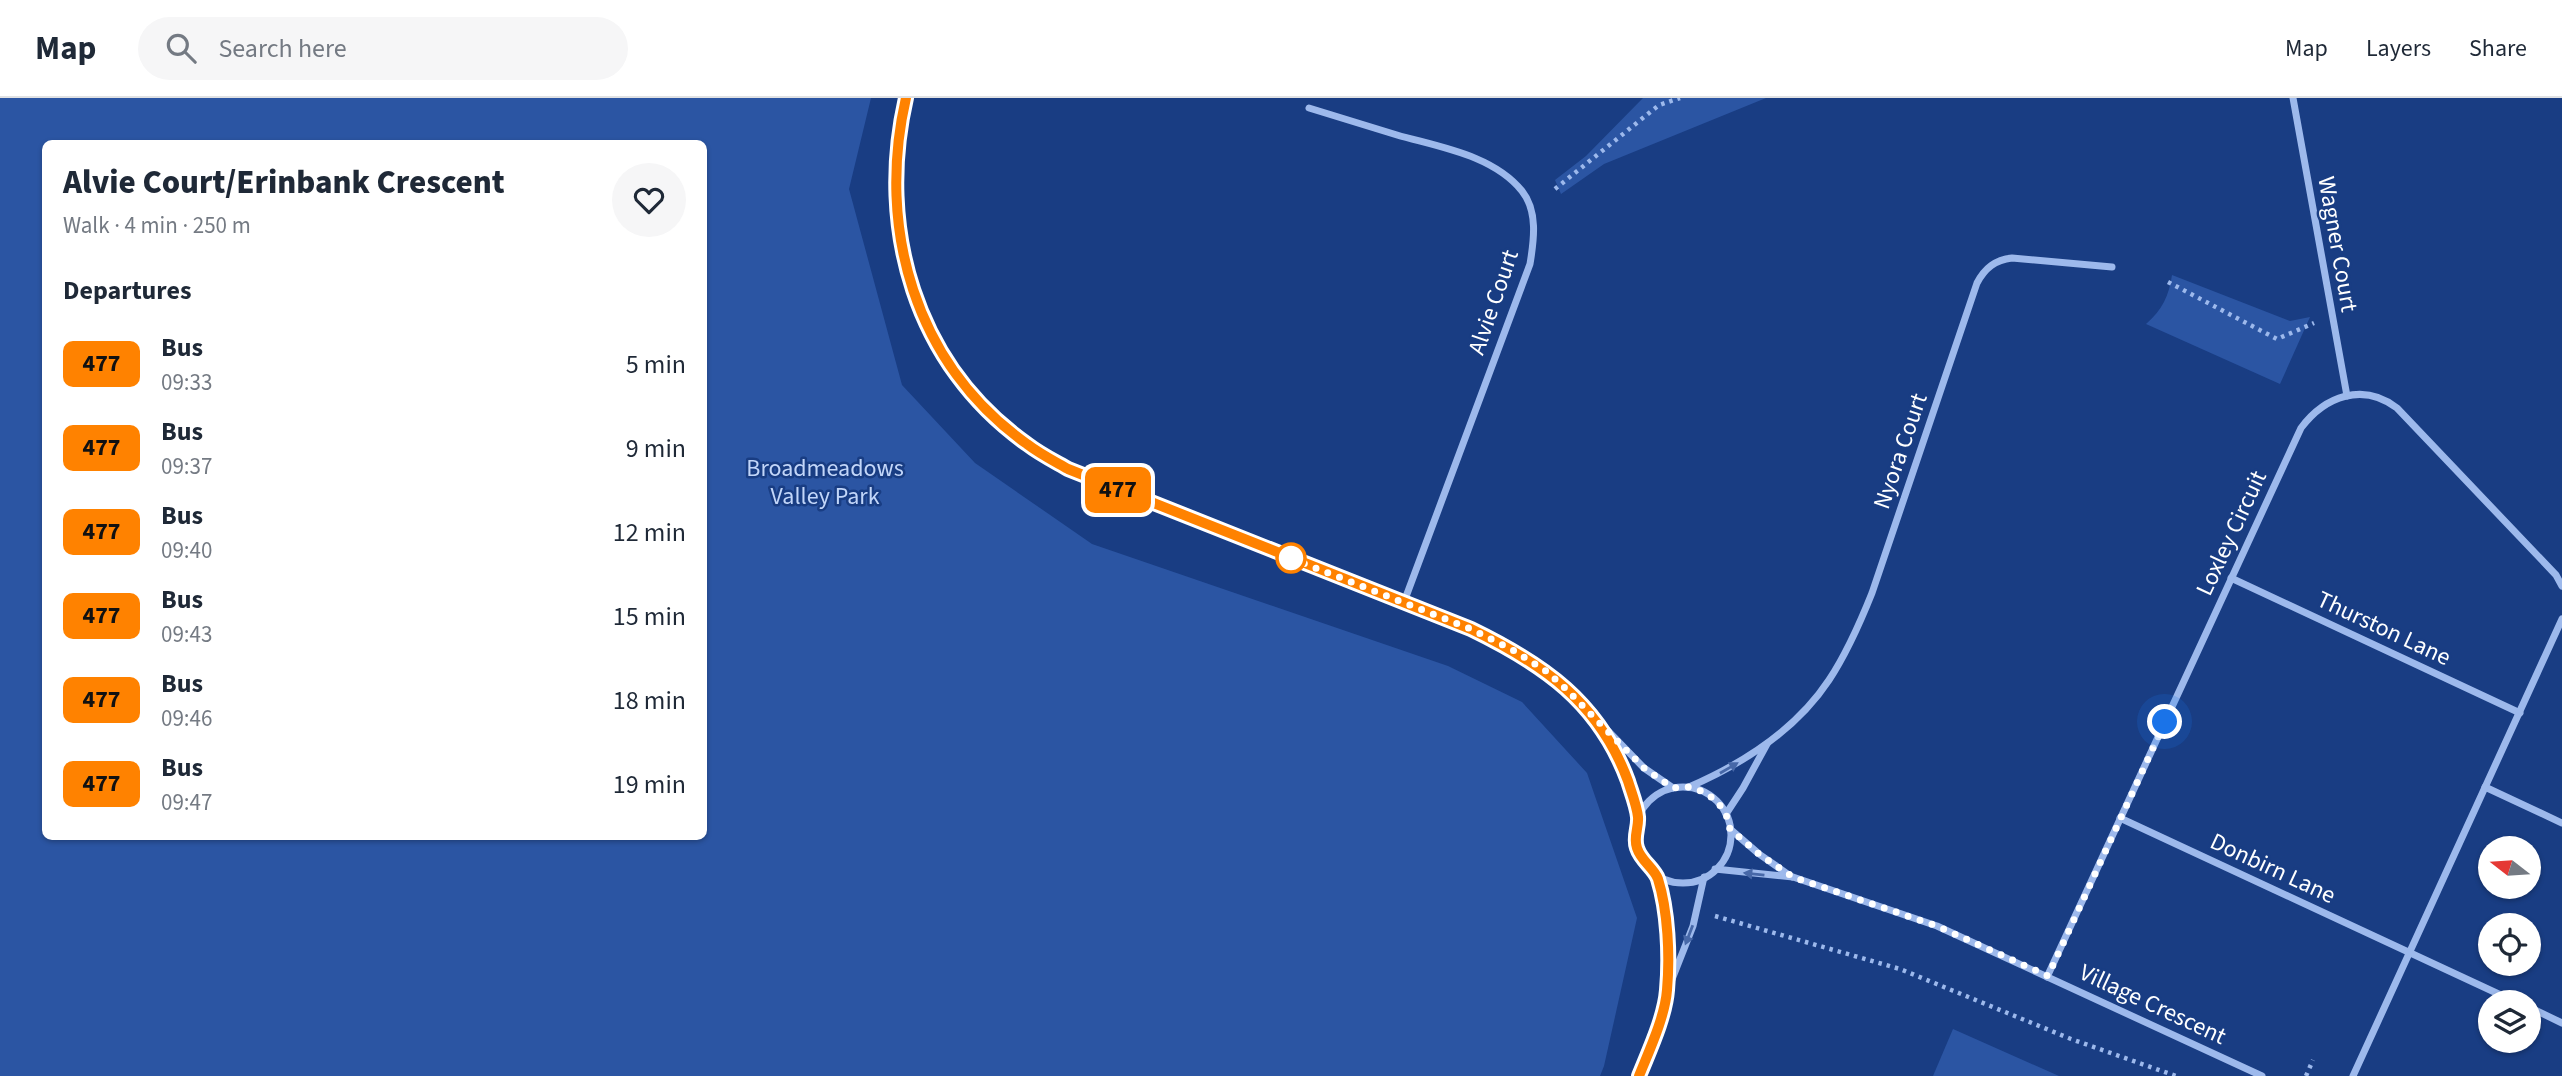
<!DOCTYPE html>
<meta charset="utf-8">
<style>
:root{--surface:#fff;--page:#f6f6f7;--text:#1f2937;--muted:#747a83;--line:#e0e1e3}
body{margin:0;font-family:"Source Sans 3",sans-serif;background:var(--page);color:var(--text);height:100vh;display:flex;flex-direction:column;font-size:26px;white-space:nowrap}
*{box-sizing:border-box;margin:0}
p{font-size:23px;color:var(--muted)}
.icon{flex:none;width:38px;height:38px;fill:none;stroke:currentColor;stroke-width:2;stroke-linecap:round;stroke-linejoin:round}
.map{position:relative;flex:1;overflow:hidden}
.drawer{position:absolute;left:42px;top:42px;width:665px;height:700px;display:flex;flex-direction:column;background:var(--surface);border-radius:10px;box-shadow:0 2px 5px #0004}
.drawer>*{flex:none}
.badge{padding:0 14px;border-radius:10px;font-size:24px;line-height:46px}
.needle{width:46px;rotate:287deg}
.controls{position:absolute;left:2478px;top:738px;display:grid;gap:14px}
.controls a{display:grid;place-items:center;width:63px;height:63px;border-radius:50%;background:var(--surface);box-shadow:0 2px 5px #0004;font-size:35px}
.you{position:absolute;width:35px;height:35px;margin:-18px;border:5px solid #fff;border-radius:50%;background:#1a73e8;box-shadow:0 0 0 10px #1a73e833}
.map>.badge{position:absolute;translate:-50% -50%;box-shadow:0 0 0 4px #fff}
h2{padding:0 21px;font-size:26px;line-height:63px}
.round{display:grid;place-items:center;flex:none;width:74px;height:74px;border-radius:37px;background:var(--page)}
.overview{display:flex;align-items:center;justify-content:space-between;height:119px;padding:0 21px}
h1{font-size:33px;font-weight:800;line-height:52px}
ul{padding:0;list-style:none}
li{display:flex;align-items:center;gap:21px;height:84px;padding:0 21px}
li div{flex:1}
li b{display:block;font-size:26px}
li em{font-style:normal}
li .badge{min-width:77px;font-weight:700;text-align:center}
header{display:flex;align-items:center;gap:42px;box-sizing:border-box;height:98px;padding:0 35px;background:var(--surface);border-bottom:2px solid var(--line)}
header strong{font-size:33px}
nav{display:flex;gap:38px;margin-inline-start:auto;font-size:24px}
.search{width:490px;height:63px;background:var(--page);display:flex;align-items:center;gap:18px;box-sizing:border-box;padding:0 24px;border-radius:38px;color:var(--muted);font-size:26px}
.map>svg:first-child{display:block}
.green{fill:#2b55a3;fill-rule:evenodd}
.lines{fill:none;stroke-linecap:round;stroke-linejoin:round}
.path{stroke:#9db9ec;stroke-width:4.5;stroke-dasharray:3.5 5;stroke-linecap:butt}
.street{stroke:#9db9ec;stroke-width:7}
.oneway{fill:#4768a8}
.line-casing{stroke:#fff;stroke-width:16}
.line{stroke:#ff8200;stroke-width:10}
.walk{stroke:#fff;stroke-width:7;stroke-dasharray:0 12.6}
.stop-dot{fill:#fff;stroke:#ff8200;stroke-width:3.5}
.labels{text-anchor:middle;stroke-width:5;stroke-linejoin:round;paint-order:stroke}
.street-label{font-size:24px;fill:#fff;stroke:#193d83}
.park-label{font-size:24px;fill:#c2d6f9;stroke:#193d83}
</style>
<header>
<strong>Map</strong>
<div class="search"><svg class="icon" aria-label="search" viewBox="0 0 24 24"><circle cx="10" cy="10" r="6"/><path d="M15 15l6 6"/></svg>Search here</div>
<nav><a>Map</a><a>Layers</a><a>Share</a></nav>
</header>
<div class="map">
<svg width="2562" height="978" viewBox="0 0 2562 978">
<rect width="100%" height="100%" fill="#193d83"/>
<g class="green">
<path d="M0,0H871L849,91L902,287L975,365L1092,446L1448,568L1522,604L1587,675L1637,820L1604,968L1600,978H0ZM46,46H704V738H46Z"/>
<path d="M1643,0H1766L1604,66L1561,96L1555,82L1586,58Z"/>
<path d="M2172,177L2290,223L2310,219L2280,286L2146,226C2162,212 2169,198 2172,177Z"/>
<path d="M1953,931L2059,978H1933Z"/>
</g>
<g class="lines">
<g class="path">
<path d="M1555,91L1659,7L1680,0"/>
<path d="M2168,184L2277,241L2314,225"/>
<path d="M1715,818L1900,871L2071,941L2176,978"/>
<path d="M2306,978L2313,962"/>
</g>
<g class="street">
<path d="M906,0C876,129 916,267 1027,346C1040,356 1054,363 1068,371L1471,531L1511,551L1546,573L1579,603L1644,670L1673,690"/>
<path d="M2293,0L2347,298"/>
<path d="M1309,10C1339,19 1368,28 1397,37C1439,49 1493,57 1522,93C1538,113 1534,142 1530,166L1404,504"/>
<path d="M2231,480L2520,615"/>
<path d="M1604,634L1628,683L1638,720"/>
<path d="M1689,689C1742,666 1796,632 1829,582C1847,555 1860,525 1872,495L1977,185C1985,170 1995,162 2012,160L2112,169"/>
<path d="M2485,689L2562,725"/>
<circle cx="1683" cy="737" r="48"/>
<path d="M1726,716L1743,690L1767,646"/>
<path d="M2120,720L2518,905"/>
<path d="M1730,731L1759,756L1792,779"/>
<path d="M1715,771L1793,779L1937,828L2262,978"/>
<path d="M1657,776L1665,811L1667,889"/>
<path d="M2047,879L2301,330C2325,298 2363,284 2397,310L2556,477L2562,488"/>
<path d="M2529,909L2562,925"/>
<path d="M1639,978L1652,945L1667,894L1693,828L1704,779"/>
<path d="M2353,978L2562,521"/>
</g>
</g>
<defs><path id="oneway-solid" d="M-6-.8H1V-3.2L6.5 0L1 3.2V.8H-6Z" transform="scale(1.75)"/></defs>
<g class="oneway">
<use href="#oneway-solid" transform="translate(1729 670) rotate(-30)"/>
<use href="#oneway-solid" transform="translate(1754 776) rotate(-174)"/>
<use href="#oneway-solid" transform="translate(1689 837) rotate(111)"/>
</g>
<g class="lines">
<defs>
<path id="line" d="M906,0C876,130 915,267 1027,346C1040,356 1054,363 1068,371L1471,531C1543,566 1599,604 1628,683C1631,693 1637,708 1638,719C1639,730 1633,739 1637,750C1641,763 1654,770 1658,781C1668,813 1670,858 1667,892C1665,919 1649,953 1639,978"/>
</defs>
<use href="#line" class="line-casing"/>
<use href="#line" class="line"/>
<path class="walk" d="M1291,460L1280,456L1471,531L1511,551L1546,573L1563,588L1644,670L1673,690L1689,689L1704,694L1717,703L1726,716L1730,731L1759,756L1793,779L1937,828L2048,878L2165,624"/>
</g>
<circle class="stop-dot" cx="1291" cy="460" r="14"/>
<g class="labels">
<g class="street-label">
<text transform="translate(2338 146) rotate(80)" y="8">Wagner Court</text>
<text transform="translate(1493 204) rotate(-71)" y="8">Alvie Court</text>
<text transform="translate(1900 353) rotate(-71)" y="8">Nyora Court</text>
<text transform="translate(2231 435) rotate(-65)" y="8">Loxley Circuit</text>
<text transform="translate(2384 530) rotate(25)" y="8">Thurston Lane</text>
<text transform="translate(2273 770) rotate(25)" y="8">Donbirn Lane</text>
<text transform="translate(2153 906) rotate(25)" y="8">Village Crescent</text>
</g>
<g class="park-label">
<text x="825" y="378">Broadmeadows<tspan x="825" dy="28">Valley Park</tspan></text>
</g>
</g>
</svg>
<div class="controls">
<a><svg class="needle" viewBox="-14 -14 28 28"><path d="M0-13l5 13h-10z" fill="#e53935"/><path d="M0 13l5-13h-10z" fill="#747a83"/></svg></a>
<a><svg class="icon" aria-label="locate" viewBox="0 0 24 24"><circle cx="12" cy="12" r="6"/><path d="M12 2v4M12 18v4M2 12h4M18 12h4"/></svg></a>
<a><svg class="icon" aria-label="layers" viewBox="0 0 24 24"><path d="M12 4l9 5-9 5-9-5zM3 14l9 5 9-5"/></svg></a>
</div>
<div class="you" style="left:2165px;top:624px"></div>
<b class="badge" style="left:1118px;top:392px;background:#ff8200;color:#111">477</b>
<section class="drawer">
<div class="overview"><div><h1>Alvie Court/Erinbank Crescent</h1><p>Walk · 4 min · 250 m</p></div><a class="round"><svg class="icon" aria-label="heart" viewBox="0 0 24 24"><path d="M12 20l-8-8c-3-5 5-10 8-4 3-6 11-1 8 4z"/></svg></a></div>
<h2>Departures</h2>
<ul>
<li><span class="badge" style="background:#ff8200;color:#111">477</span><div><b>Bus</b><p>09:33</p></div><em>5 min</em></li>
<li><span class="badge" style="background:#ff8200;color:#111">477</span><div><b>Bus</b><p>09:37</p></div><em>9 min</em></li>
<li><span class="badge" style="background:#ff8200;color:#111">477</span><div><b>Bus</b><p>09:40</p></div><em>12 min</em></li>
<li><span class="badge" style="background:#ff8200;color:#111">477</span><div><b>Bus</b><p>09:43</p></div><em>15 min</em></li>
<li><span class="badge" style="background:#ff8200;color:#111">477</span><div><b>Bus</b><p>09:46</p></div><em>18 min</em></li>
<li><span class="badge" style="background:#ff8200;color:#111">477</span><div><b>Bus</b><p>09:47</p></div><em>19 min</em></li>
</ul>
</section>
</div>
